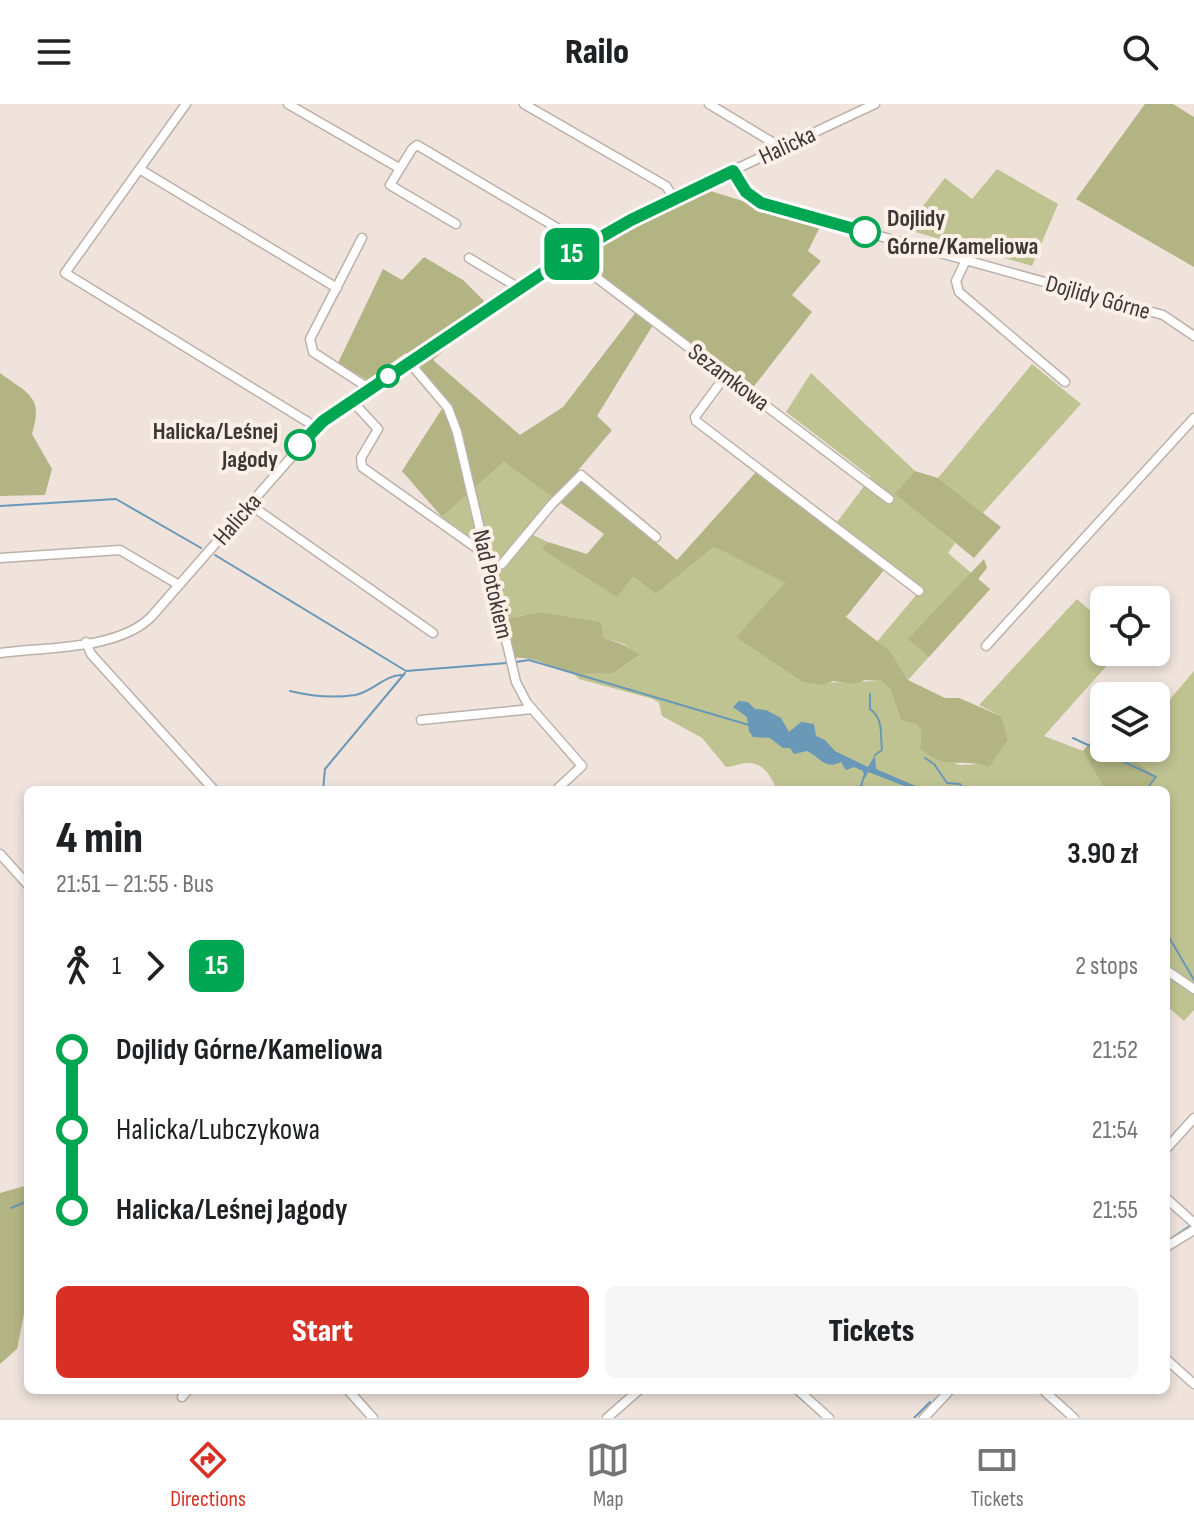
<!DOCTYPE html>
<meta charset="utf-8">
<style>
:root{--surface:#fff;--page:#f6f6f6;--text:#202124;--muted:#757577;--line:#e0e0e0;--accent:#d93025}
body{margin:0;font-family:"Sofia Sans Condensed",sans-serif;background:var(--page);color:var(--text);height:100vh;display:flex;flex-direction:column;font-size:30px;white-space:nowrap}
*{box-sizing:border-box;margin:0}
p{font-size:26px;color:var(--muted)}
.icon{flex:none;width:44px;height:44px;fill:none;stroke:currentColor;stroke-width:2;stroke-linecap:round;stroke-linejoin:round}
.map{position:relative;flex:1;overflow:hidden}
.sheet{position:absolute;left:24px;top:682px;width:1146px;height:608px;display:flex;flex-direction:column;background:var(--surface);border-radius:12px;box-shadow:0 4px 12px #0003}
.sheet>*{flex:none}
.badge{padding:0 16px;border-radius:12px;font-size:28px;line-height:52px}
.buttons{position:absolute;left:1090px;top:482px;display:grid;gap:16px}
.buttons a{display:grid;place-items:center;width:80px;height:80px;border-radius:12px;background:var(--surface);box-shadow:0 4px 12px #0003;font-size:40px}
.map>.badge{position:absolute;translate:-50% -50%;box-shadow:0 0 0 4px #fff}
.legs{display:flex;align-items:center;gap:12px;height:88px;padding:0 32px;font-size:26px}
.legs p{margin-inline-start:auto}
.overview{display:flex;align-items:center;justify-content:space-between;height:136px;padding:0 32px}
h1{font-size:44px;font-weight:800;line-height:60px}
.button{display:flex;gap:16px;margin-top:auto;padding:16px 32px}
.button a{flex:1;height:92px;border-radius:12px;background:var(--accent);color:#fff;font-size:32px;font-weight:800;line-height:92px;text-align:center}
.button a+a{background:var(--page);color:var(--text)}
ul{padding:0 32px;list-style:none}
li{display:flex;align-items:center;gap:28px;height:80px;font-size:30px}
li i{display:grid;place-items:center;width:12px;height:100%;margin:0 10px;background:currentColor}
li i::after{content:'';width:20px;height:20px;margin:-10px;border:6px solid;border-radius:50%;background:var(--surface)}
li p{margin-inline-start:auto}
li:first-child i{background:linear-gradient(#0000 50%,currentColor 0)}
li:last-child i{background:linear-gradient(currentColor 50%,#0000 0)}
header{display:flex;justify-content:space-between;align-items:center;height:104px;padding:0 32px;background:var(--surface);font-size:36px;font-weight:800}
.tabs{display:flex;justify-content:space-around;align-items:center;height:112px;border-top:2px solid var(--line);background:var(--surface);font-size:22px;color:var(--muted)}
.tabs a{display:grid;justify-items:center;gap:4px}
.tabs .active{color:var(--accent)}
.map>svg:first-child{display:block}
.green{fill:#bfc392}
.forest{fill:#b2b583}
.water{fill:#6a98b7}
.lines{fill:none;stroke-linecap:round;stroke-linejoin:round}
.stream{stroke:#6a98b7;stroke-width:2}
.minor-casing{stroke:#bcb1aa;stroke-width:11}
.minor{stroke:#fff;stroke-width:8}
.line-1-casing{stroke:#fff;stroke-width:18}
.line-1{stroke:#00a651;stroke-width:12}
.stop-1-dot{fill:#fff;stroke:#00a651;stroke-width:4}
.labels{text-anchor:middle;stroke-width:8;stroke-linejoin:round;paint-order:stroke}
.street-label{font-size:24px;fill:#3c3735;stroke:#fcf0e9}
.stop-label{font-size:24px;font-weight:bold;fill:#3c3735;stroke:#fcf0e9;text-anchor:start}
</style>
<header><svg class="icon" aria-label="menu" viewBox="0 0 24 24"><path d="M4 6h16M4 12h16M4 18h16"/></svg>Railo<svg class="icon" aria-label="search" viewBox="0 0 24 24"><circle cx="10" cy="10" r="6"/><path d="M15 15l6 6"/></svg></header>
<div class="map">
<svg width="1194" height="1314" viewBox="0 0 1194 1314">
<rect width="100%" height="100%" fill="#efe3dc"/>
<g class="green">
<path d="M997,65L1058,100L1032,162L905,125L945,74L972,95Z"/>
<path d="M1032,260L1081,300L983,409L938,374Z"/>
<path d="M811,269L915,367L896,390L955,439L948,449L990,485L908,576L891,548L876,539L917,490L831,426L871,373L786,308Z"/>
<path d="M504,358L552,392L501,456L495,457L490,437L477,438L442,413Z"/>
<path d="M533,431L548,438L541,445L617,492L633,473L656,490L714,443L786,479L737,533L815,579L881,577L890,585L901,616L917,621L921,627L920,644L959,661L983,660L1001,612L979,601L1077,495L1104,519V548H1119L1044,632L1083,647L1103,683L1100,686H777C772,674 764,658 747,659C740,659 734,663 726,663L702,634L662,612L659,599L653,595L579,575L573,569L590,567L612,570L639,552L624,540L604,534L601,518L542,508L504,515L496,468L505,465Z"/>
<path d="M1194,567V906L1184,917L1166,901V686H1146L1156,673L1125,649L1129,644H1156V612Z"/>
</g>
<g class="forest">
<path d="M1145,0H1173L1194,13V163L1076,95Z"/>
<path d="M707,86L821,121L808,147L821,157L792,191L812,208L751,286L578,154Z"/>
<path d="M424,153L463,176L484,197L468,226L433,256L520,331L563,303L636,208L653,221L597,312L612,326L575,370L677,456L756,368L884,466L846,513L891,548L908,576L945,594H959L1001,612L1008,636L989,663C963,653 946,668 920,644L921,627L917,621L901,616L890,585L881,577L865,576L855,580L833,577L823,581L803,578L736,533L785,479L714,443L656,490L633,473L617,493L541,445L548,438L587,450L604,430L504,358L442,413L402,367L447,297L406,249L367,276L338,259L383,165L402,176Z"/>
<path d="M0,269C28,290 44,292 32,330L52,365L45,391L0,392Z"/>
<path d="M915,367L938,374L1001,423L974,454L895,390Z"/>
<path d="M984,455L987,464L978,475L990,485L929,553L908,535Z"/>
<path d="M542,508L601,518L604,534L624,541L640,551L612,570C599,568 584,571 572,569C550,564 537,552 514,554L504,515Z"/>
<path d="M1104,622V644H1129L1126,649L1156,673L1146,686H1100L1103,683L1083,647Z"/>
<path d="M28,1081V1190L17,1245L0,1260V1089Z"/>
</g>
<path class="water" d="M739,597L748,598L755,605L766,606L781,614L789,628L801,618L814,620L816,632L825,636L835,647L868,663L875,651L876,665L925,686H915L868,668L865,675L863,667L854,663L846,666L841,658C825,666 821,654 807,647L794,650L790,644H783L770,634L753,633L749,627L747,613L733,603Z"/>
<g class="lines">
<g class="stream">
<path d="M0,402L116,395L201,444"/>
<path d="M215,451L406,567L507,559"/>
<path d="M516,558L529,556L749,621"/>
<path d="M290,587C310,592 334,594 355,591C373,588 384,571 402,571"/>
<path d="M870,590V605C884,615 880,630 882,646L875,651"/>
<path d="M1073,634L1156,673L1146,686"/>
<path d="M925,654L934,660L947,679L960,680L963,686"/>
<path d="M323,686L325,665L405,569"/>
<path d="M860,686L864,672"/>
<path d="M1166,828L1194,876"/>
<path d="M11,1104L28,1097"/>
<path d="M1166,1138L1191,1121"/>
<path d="M791,1286L823,1314"/>
<path d="M914,1314L930,1298"/>
</g>
<defs>
<g id="minor">
<path d="M186,0L65,169L316,323"/>
<path d="M288,0L399,64"/>
<path d="M524,0L666,82L674,94"/>
<path d="M709,0L772,38L777,47"/>
<path d="M141,66L337,184"/>
<path d="M733,67L746,88L761,99L1163,211L1194,232"/>
<path d="M456,120L390,81L412,45L417,41L586,141"/>
<path d="M362,134L310,235L313,248L370,285"/>
<path d="M568,152L889,395"/>
<path d="M469,154L519,184"/>
<path d="M966,156L956,177L959,188L1065,278"/>
<path d="M409,258L448,304L457,328L516,578L527,599L582,662L556,686"/>
<path d="M726,271L695,313L696,317L919,487"/>
<path d="M352,297L378,325L361,354L362,363L475,443L485,444"/>
<path d="M249,400L433,529"/>
<path d="M0,454L120,446L179,481"/>
<path d="M490,464L502,460L552,400L581,371L656,433"/>
<path d="M86,538L91,550L214,686"/>
<path d="M986,542L1194,314"/>
<path d="M0,549C45,543 118,546 151,513L323,317L586,141L674,94L875,0"/>
<path d="M421,616L532,605"/>
<path d="M0,750L28,781"/>
<path d="M1166,866L1194,885"/>
<path d="M1166,1045L1194,1014"/>
<path d="M1166,1094L1194,1119"/>
<path d="M1166,1143L1194,1126"/>
<path d="M1166,1255L1194,1280"/>
<path d="M348,1286L373,1314"/>
<path d="M798,1286L829,1314"/>
<path d="M1043,1286L1074,1314"/>
<path d="M182,1293L188,1286"/>
<path d="M607,1314L639,1286"/>
<path d="M924,1314L950,1286"/>
</g>
</defs>
<use href="#minor" class="minor-casing"/>
<use href="#minor" class="minor"/>
</g>
<g class="lines">
<defs>
<path id="line-1" d="M300,341L323,317L568,152L631,116L733,67L746,88L761,99L865,128"/>
</defs>
<use href="#line-1" class="line-1-casing"/>
<use href="#line-1" class="line-1"/>
</g>
<g class="stop-1-dot">
<circle cx="865" cy="128" r="14"/>
<circle cx="388" cy="272" r="10"/>
<circle cx="300" cy="341" r="14"/>
</g>
<g class="labels">
<g class="street-label">
<text transform="translate(787 41) rotate(-25)" y="8">Halicka</text>
<text transform="translate(1098 193) rotate(16)" y="8">Dojlidy Górne</text>
<text transform="translate(729 273) rotate(37)" y="8">Sezamkowa</text>
<text transform="translate(237 415) rotate(-49)" y="8">Halicka</text>
<text transform="translate(493 480) rotate(77)" y="8">Nad Potokiem</text>
</g>
<g class="stop-label">
<text x="887" y="122">Dojlidy<tspan x="887" dy="28">Górne/Kameliowa</tspan></text>
<text x="278" y="335" text-anchor="end">Halicka/Leśnej<tspan x="278" dy="28">Jagody</tspan></text>
</g>
</g>
</svg>
<div class="buttons">
<a><svg class="icon" aria-label="locate" viewBox="0 0 24 24"><circle cx="12" cy="12" r="6"/><path d="M12 2v4M12 18v4M2 12h4M18 12h4"/></svg></a>
<a><svg class="icon" aria-label="layers" viewBox="0 0 24 24"><path d="M12 4l9 5-9 5-9-5zM3 14l9 5 9-5"/></svg></a>
</div>
<b class="badge" style="left:572px;top:150px;background:#00a651;color:#fff">15</b>
<section class="sheet">
<div class="overview"><div><h1>4 min</h1><p>21:51 – 21:55 · Bus</p></div><b>3.90 zł</b></div>
<div class="legs"><svg class="icon" aria-label="walk" viewBox="0 0 24 24"><circle cx="13" cy="4" r="2"/><path d="M13 8l-2 6 4 7M11 14l-3 7M7 12l3-4h3l4 4"/></svg>1<svg class="icon" aria-label="forward" viewBox="0 0 24 24"><path d="M9 5l7 7-7 7"/></svg><b class="badge" style="background:#00a651;color:#fff">15</b><p>2 stops</p></div>
<ul>
<li><i style="color:#00a651"></i><b>Dojlidy Górne/Kameliowa</b><p>21:52</p></li>
<li><i style="color:#00a651"></i><span>Halicka/Lubczykowa</span><p>21:54</p></li>
<li><i style="color:#00a651"></i><b>Halicka/Leśnej Jagody</b><p>21:55</p></li>
</ul>
<div class="button"><a>Start</a><a>Tickets</a></div>
</section>
</div>
<nav class="tabs">
<a class="active"><svg class="icon" aria-label="directions" viewBox="0 0 24 24"><path d="M12 3l9 9-9 9-9-9zM9 14v-3h6M13 9l2 2-2 2"/></svg>Directions</a>
<a><svg class="icon" aria-label="map" viewBox="0 0 24 24"><path d="M3 6l6-2 6 2 6-2v14l-6 2-6-2-6 2zM9 4v14M15 6v14"/></svg>Map</a>
<a><svg class="icon" aria-label="tickets" viewBox="0 0 24 24"><path d="M3 7h18v10H3zM15 7v10"/></svg>Tickets</a>
</nav>
